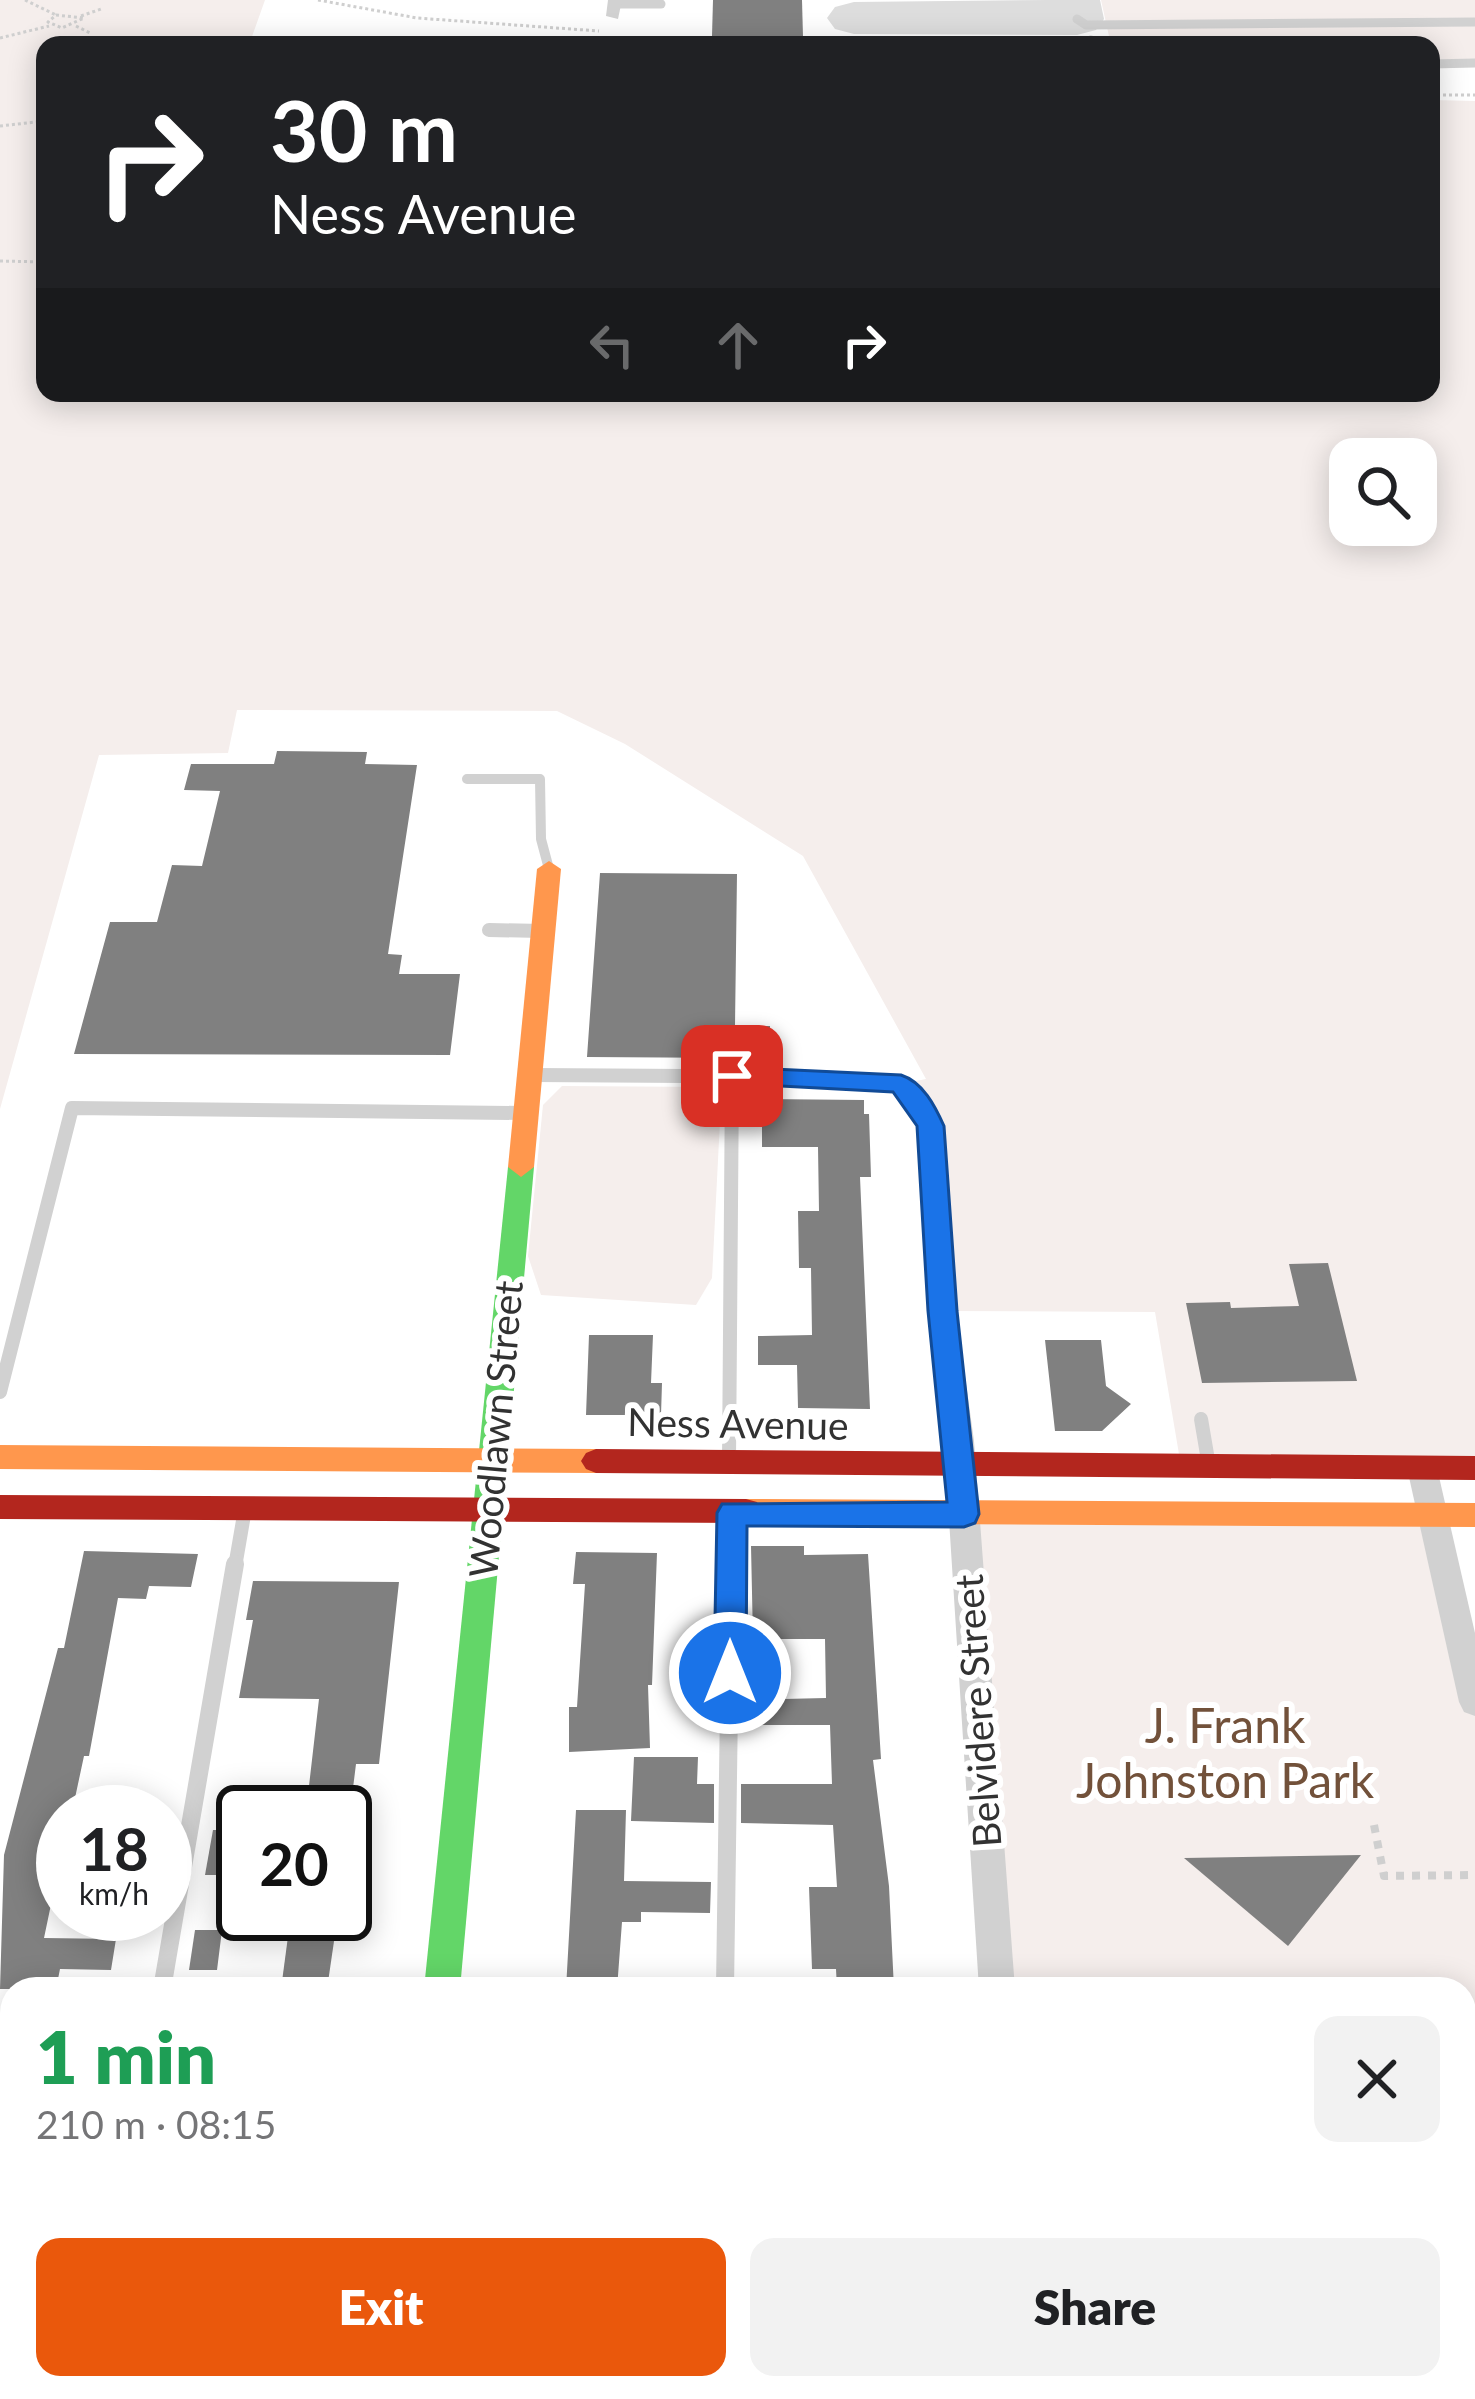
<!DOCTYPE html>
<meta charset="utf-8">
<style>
:root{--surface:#fff;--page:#f2f2f2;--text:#202124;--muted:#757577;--accent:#ea580c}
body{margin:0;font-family:Lato,sans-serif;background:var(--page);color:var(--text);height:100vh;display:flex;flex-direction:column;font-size:45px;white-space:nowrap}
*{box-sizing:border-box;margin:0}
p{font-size:39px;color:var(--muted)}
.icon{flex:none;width:66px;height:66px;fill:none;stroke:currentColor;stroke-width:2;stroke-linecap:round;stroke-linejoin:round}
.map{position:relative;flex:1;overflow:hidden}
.sheet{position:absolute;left:0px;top:1977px;width:1476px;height:423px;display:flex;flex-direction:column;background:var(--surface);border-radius:36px 36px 0 0;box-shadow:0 6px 30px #0003}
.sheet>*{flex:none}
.hud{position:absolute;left:36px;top:36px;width:1404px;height:366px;border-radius:24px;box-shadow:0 6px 30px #0003;background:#202124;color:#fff;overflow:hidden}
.tools{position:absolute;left:1329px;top:438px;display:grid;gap:24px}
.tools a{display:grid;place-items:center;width:108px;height:108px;border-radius:24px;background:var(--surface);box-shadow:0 6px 30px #0003;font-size:60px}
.speed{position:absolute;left:36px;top:1785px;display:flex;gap:24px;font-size:60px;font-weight:700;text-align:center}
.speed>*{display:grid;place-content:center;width:156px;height:156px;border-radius:50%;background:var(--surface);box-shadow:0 6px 30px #0003;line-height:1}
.speed small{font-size:30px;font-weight:400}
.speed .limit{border:6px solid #111;border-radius:18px;background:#fff;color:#111}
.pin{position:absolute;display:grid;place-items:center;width:102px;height:102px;color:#fff;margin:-51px;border-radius:24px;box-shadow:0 6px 18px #0006}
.me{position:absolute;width:132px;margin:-66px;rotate:0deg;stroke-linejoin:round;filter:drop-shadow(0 0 9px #0008)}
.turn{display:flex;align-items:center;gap:42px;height:252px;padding:0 36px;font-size:54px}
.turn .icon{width:156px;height:156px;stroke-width:2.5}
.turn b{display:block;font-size:84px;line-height:102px}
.lanes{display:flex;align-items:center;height:114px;padding:0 36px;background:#0003;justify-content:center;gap:60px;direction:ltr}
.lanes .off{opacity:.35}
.round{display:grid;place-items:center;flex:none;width:126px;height:126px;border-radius:24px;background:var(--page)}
.headline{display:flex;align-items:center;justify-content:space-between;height:204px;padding:0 36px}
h1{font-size:72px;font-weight:800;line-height:90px;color:#1e9e55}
.action{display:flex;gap:24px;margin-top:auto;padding:24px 36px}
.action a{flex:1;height:138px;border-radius:24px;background:var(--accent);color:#fff;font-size:48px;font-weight:800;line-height:138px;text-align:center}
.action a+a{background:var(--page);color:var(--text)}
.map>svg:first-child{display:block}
.green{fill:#f5eeec;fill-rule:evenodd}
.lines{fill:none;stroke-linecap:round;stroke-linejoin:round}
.taxiway{fill:#ddd;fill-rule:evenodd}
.building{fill:#808080}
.path-far1{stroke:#cfcfcf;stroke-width:3;stroke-dasharray:3 3;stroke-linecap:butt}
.path{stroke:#cfcfcf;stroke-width:8;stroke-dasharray:8 8;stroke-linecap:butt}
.lane-far3{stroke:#d1d1d1;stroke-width:9}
.lane-far2{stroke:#d1d1d1;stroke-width:10}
.lane-far1{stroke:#d1d1d1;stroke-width:14}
.lane{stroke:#d1d1d1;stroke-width:18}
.street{fill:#d1d1d1;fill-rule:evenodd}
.fast{fill:#63d668;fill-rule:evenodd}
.slow{fill:#ff974d;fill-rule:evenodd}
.jam{fill:#b3261e;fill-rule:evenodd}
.route{fill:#1a73e8;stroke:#114b97;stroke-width:3}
.labels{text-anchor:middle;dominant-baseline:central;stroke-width:12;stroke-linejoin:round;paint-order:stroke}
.street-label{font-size:39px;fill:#323232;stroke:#fff}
.near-park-label{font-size:48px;fill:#72513a;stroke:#fff}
</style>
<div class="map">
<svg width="1475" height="2399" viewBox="0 0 1475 2399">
<rect width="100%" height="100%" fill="#fff"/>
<!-- green -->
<g class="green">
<path d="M0,0h265l-16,45h-204v348h1386v-293l44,1v1367l-294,-2 -26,-154 -213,-1 -12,-184 -29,-43 25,-5 -123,-223 -178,-112 -68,-33 -320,-1 -9,43 -129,2 -99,354zM1350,459h66v66h-66z"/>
<path d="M1101,0h374v61h-44v-16h-320z"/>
<path d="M562,1086l149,1 10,14 -9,177 -16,27 -155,-10 -13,-39 15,-151z"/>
<path d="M964,1514l470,1 41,187v460l-11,-1v-172h-467z"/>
</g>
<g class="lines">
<!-- taxiway -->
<path class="taxiway" d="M1048,0h52l4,19 -8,11 -19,5 -223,-1 -19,-5 -8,-11 8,-11 19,-5z"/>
</g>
<!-- building -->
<g class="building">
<path d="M713,0h89l1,37 -91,-1z"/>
<path d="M277,751l90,1 -2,12 52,1 -29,189 14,1 -3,19h61l-10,81 -376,-1 36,-132h47l15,-57 30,1 18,-75 -36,-1 7,-26h83z"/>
<path d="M600,873l137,1 -2,152h35v39h-30v-7l-153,-1z"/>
<path d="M762,1099l102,1v14h5l2,63h-11l10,232 -72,-1 -1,-43h-39v-29l54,-1 -1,-67h-12l-1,-57h21l-1,-64h-56z"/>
<path d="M1328,1263l29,118 -155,2 -16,-80 44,-1 1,6 68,-2 -10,-42z"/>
<path d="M589,1335h64l-2,48h11l-1,32h-75z"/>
<path d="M1045,1340h56l5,46 25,18 -29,27h-47z"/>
<path d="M751,1546h53v9l64,-1 13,205 -8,1 16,126 5,103h-57l-1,-20h-24l-3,-82h28l-4,-62 -92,-2v-39h91l-2,-59h-84v-25l80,-2 -1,-59h-72z"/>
<path d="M84,1551l114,3 -7,33 -42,-1 -3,13 -28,-1 -29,158h-5l-12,56h-9v35l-19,91 72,1 -5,31 -51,-1 -4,20h-56l4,-134 54,-207h6z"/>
<path d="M576,1552l81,1 -5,132h-4l2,63 -81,4v-45h8l8,-123h-12z"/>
<path d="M253,1581l146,1 -20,182h-23l-6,48h-44l13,-113 -80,-1 14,-78h-7z"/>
<path d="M634,1757h64l-1,27h17v39l-83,-2z"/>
<path d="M576,1810h50l-2,71 87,1 -1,31 -69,-1v10h-19l-5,67h-51z"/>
<path d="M213,1830h30v45h-38z"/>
<path d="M1361,1855l-73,91 -104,-88z"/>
<path d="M291,1914h47l-11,75h-46z"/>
<path d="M195,1930h27l-5,40h-28z"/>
</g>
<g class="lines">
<!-- path-far1 -->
<g class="path-far1">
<path d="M25,0l31,15"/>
<path d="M318,0l99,18 182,13"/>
<path d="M56,15l28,3 -22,10 -14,-6z"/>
<path d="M81,16l20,-7"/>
<path d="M76,26l14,7"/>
<path d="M0,38l49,-12"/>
<path d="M100,39l11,4"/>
<path d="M616,41l7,4"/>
<path d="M1431,95h44"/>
<path d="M0,126l45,-5"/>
<path d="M0,261l45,1"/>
</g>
<!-- path -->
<g class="path">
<path d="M1374,1825l10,51 91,-1"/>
<path d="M1464,2070h11"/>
</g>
<!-- lane-far3 -->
<g class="lane-far3">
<path d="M614,4h47"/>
<path d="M1077,19l9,6 389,-3"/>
<path d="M1091,40l7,5"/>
<path d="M1431,64l44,-1"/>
</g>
<!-- lane-far2 -->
<path class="lane-far2" d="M467,779h73l1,60 8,30"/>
<!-- lane-far1 -->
<g class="lane-far1">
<path d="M489,930l53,1"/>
<path d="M533,1075l291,2 77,7"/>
<path d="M0,1392l72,-284 448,5"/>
<path d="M1201,1419l8,47"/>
<path d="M729,1461l3,-385"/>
<path d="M235,1567l10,-58"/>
<path d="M731,1567l1,-54"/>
</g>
<!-- lane -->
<g class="lane">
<path d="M162,1989l73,-425"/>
<path d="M725,1989l6,-425"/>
<path d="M1464,2161l11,1"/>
<path d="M720,2388v11"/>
<path d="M1325,2388l1,11"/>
<path d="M90,2399l2,-11"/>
</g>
<!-- street -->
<g class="street">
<path d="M608,0h14l-4,19 -12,-3z"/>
<path d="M901,1075c22,7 34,31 42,52l13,184 18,130 41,548h-36l-35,-548 -16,-130 -11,-184 -6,-16 -23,-27z"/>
<path d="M1422,1456l11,4 4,8 38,165v83l-11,-4 -5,-10 -52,-234 4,-8z"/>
<path d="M385,2388h40l-1,11h-40z"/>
<rect x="1004" y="2388" width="40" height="11"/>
</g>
<!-- fast -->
<path class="fast" d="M521,1157l13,10 -74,822h-36l84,-822z"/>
<!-- slow -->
<g class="slow">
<path d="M549,861l12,8 -27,298 -13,10 -13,-10 29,-298z"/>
<path d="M0,1445l596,4 10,4 5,8 -5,8 -10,4 -596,-4z"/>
<path d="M746,1499l729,4v24l-729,-4 -11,-3 -4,-9 4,-9z"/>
</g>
<!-- jam -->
<g class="jam">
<path d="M596,1449l879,7v24l-879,-7 -10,-4 -5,-8 5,-8z"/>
<path d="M0,1495l746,4 11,3 4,9 -4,9 -11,3 -746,-4z"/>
</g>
</g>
<!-- route -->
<path class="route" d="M732,1067l169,8c22,7 34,31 43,51l13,185 22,203 -4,9 -11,4 -217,-1 -1,147 -5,10 -11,4 -12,-4 -4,-10 3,-160 5,-9 225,-2 -19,-191 -11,-185 -24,-34 -170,-9 -4,-7z"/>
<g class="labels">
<!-- street labels -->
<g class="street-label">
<text transform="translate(738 1423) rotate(1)">Ness Avenue</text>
<text transform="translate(495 1429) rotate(-85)">Woodlawn Street</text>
<text transform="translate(977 1711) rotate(-94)">Belvidere Street</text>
</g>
<!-- near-park labels -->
<g class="near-park-label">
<text x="1225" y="1724">J. Frank<tspan x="1225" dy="55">Johnston Park</tspan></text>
</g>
</g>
</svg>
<div class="tools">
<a><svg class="icon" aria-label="search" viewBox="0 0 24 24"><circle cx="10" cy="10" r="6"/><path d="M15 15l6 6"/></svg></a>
</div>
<div class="speed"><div>18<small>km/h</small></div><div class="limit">20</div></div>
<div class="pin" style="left:732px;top:1076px;background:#d93025"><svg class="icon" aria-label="arrive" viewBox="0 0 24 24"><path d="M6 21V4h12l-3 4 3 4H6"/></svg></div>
<svg class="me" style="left:730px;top:1673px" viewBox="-20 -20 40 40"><circle r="17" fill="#1a73e8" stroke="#fff" stroke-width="3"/><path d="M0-11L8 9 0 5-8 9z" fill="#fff"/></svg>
<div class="hud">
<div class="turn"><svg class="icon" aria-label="right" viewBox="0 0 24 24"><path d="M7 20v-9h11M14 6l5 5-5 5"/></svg><div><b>30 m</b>Ness Avenue</div></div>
<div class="lanes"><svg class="icon off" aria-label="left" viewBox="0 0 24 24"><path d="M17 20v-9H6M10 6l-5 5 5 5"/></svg><svg class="icon off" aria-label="ahead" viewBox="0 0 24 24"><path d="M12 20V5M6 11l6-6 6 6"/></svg><svg class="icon" aria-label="right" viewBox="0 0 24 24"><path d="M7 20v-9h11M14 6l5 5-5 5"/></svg></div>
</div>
<section class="sheet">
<div class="headline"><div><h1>1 min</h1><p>210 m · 08:15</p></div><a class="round"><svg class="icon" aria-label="close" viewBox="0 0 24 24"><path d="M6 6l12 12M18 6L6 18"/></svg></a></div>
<div class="action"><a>Exit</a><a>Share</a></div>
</section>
</div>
